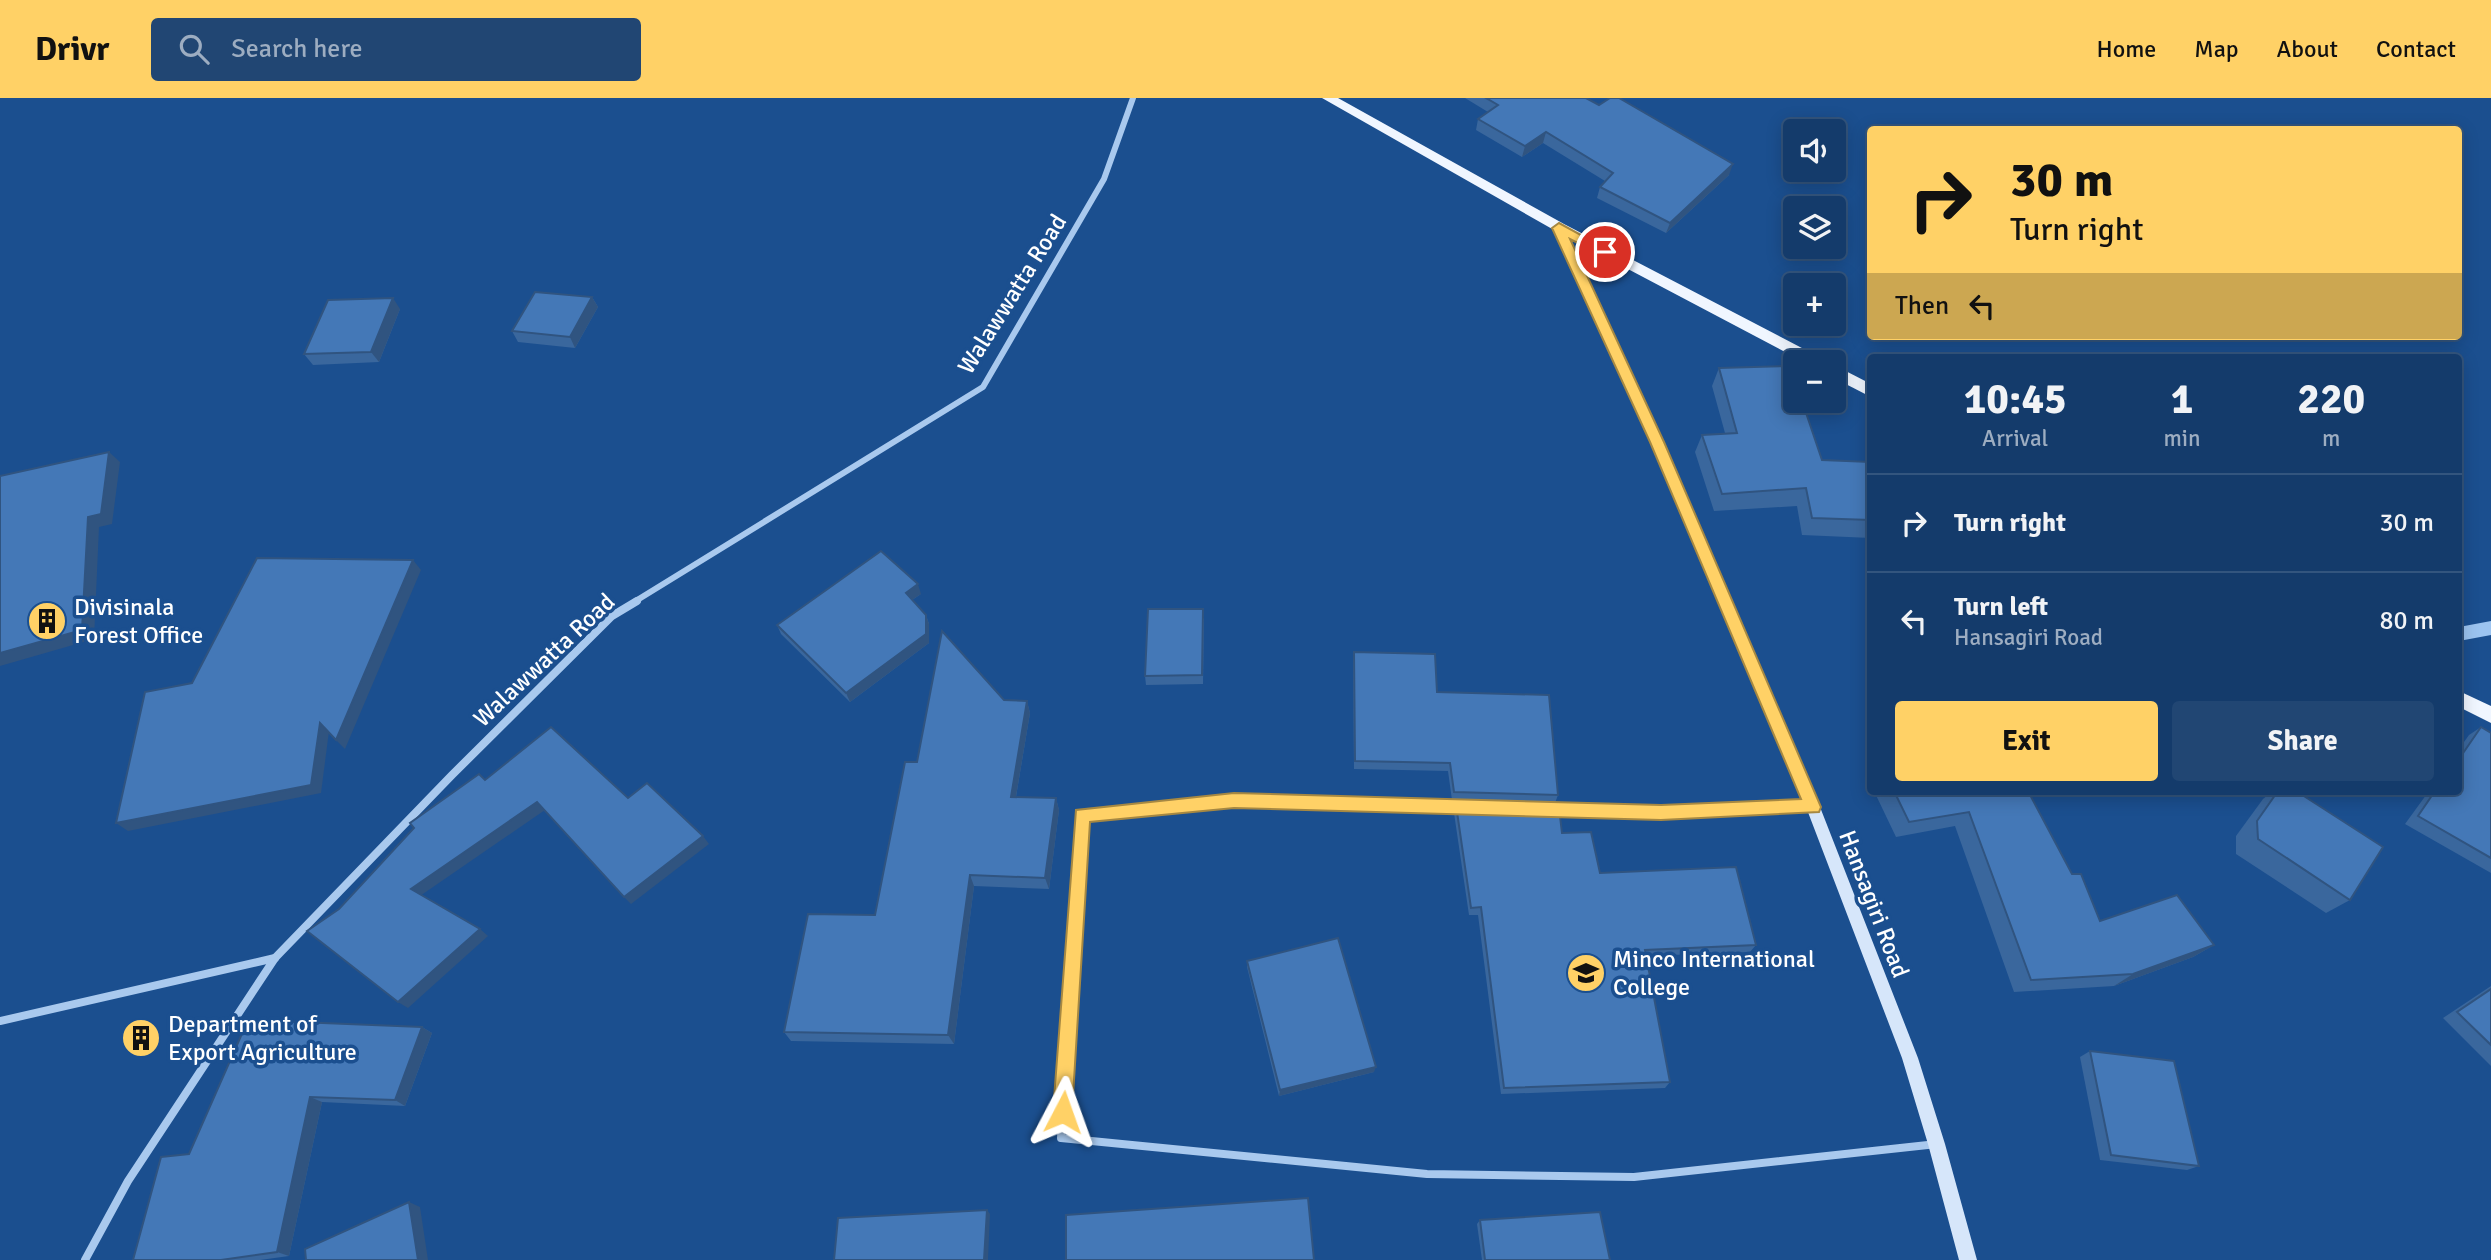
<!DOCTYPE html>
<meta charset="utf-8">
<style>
:root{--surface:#143b6b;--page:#214673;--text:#f1f3f6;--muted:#9dadc1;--line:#33557e;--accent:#ffd166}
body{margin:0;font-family:Signika,sans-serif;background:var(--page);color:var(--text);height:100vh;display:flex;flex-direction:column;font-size:26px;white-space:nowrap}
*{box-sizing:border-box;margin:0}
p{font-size:23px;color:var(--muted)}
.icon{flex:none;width:38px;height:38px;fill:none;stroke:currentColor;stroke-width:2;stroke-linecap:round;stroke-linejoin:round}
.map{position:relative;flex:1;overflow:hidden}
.side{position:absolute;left:1867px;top:256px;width:595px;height:441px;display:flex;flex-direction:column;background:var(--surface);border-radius:7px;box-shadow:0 4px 18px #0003,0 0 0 2px var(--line)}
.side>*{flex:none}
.hud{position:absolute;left:1867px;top:28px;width:595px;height:214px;border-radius:7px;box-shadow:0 4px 18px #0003,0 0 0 2px var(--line);background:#ffd166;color:#111;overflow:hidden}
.fabs{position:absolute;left:1783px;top:21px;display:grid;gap:14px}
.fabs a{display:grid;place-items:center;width:63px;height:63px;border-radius:7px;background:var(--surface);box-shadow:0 4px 18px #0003,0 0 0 2px var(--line);font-size:35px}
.pin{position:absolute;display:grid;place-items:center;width:60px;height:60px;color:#fff;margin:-30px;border:4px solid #fff;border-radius:50%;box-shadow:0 2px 7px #0007}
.me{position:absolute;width:77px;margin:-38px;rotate:4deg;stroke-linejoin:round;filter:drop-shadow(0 0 5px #0008)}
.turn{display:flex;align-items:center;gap:24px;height:147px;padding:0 28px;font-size:32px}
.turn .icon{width:91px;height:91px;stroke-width:2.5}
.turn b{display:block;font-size:49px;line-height:60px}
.then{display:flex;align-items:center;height:66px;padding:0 28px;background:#0003;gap:14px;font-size:26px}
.eta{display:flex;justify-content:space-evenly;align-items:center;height:119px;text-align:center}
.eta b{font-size:42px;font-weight:800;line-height:49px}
.action{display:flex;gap:14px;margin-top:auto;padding:14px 28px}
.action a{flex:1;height:80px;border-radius:7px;background:var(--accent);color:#111;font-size:28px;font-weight:800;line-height:80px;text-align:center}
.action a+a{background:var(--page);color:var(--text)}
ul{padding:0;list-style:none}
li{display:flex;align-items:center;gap:21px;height:98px;padding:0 28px;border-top:2px solid var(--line)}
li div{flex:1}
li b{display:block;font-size:26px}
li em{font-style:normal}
header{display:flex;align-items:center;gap:42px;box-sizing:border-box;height:98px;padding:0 35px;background:var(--accent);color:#111}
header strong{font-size:33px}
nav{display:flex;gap:38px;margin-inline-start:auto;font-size:24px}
.search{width:490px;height:63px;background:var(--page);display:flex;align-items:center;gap:18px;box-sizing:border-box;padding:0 24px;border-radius:7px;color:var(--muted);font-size:26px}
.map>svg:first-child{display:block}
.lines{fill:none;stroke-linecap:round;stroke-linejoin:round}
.stream{fill:#9cc4f0;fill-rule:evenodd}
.street-far1{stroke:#a9c9ee;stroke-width:6}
.street{stroke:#a9c9ee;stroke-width:8}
.secondary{fill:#d6e6fa;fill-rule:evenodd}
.primary{fill:#f0f6ff;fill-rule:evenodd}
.wall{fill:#3a679d}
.shaded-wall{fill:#305480}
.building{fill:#4478b7;stroke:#305480;stroke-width:2}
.route{fill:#ffd166;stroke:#a68842;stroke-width:2}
.labels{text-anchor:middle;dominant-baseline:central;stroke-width:7;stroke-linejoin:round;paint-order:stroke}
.street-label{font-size:24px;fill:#fff;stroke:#1b4f8f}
.poi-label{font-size:24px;fill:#fff;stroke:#1b4f8f;text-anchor:start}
</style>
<header>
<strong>Drivr</strong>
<div class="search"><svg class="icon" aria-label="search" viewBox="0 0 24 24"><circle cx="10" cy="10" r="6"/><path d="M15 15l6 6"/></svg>Search here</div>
<nav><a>Home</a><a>Map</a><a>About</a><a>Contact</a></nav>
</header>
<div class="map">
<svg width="2491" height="1162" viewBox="0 0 2491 1162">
<rect width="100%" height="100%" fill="#1b4f8f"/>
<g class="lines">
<!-- stream -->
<path class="stream" d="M2491,523v14l-32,6v-14z"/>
<!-- street-far1 -->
<path class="street-far1" d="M634,504l349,-215 121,-208 29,-81"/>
<!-- street -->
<g class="street">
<path d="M1462,709l-228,-7 -152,16 -21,322 366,36 207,3 303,-33"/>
<path d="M1551,712l110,3 152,-6"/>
<path d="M0,923l275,-63"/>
<path d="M85,1162l43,-79 147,-223 177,-183 160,-159 25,-15"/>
</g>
<!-- secondary -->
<path class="secondary" d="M1559,125l6,4 98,215 157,365 98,251 27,86 32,116h-18l-31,-116 -26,-86 -96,-251 -155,-365 -98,-215z"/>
<!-- primary -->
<g class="primary">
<path d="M1322,0h16l226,126 257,134 2,4h-19l-250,-132z"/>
<path d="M1834,267l37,19v13l-37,-19z"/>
<path d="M2459,593l32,15v17l-32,-16z"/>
</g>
</g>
<!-- wall -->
<g class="wall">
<path d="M1465,0h121l143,77 -63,58 -69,-35 3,-11 5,-6 -62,-38 -21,14 -46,-27 2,-11 10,-7z"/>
<path d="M592,199l6,10 -23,41 -57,-6 -6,-11z"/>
<path d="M400,211l-21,53 -66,3 -9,-11z"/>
<path d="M1719,270l103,92 49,2v76l-69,-3 -5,-29 -83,5 -19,-59 7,-17 23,-2 -13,-47z"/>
<path d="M921,496l-9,6 14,15 3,9v19l-79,59 -69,-68 -4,-9z"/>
<path d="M1204,520l-1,66 -57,1 -1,-9z"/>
<path d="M1354,554l83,40 121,103 -3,8 -103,-3 -4,-29 -94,-2 -1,-108z"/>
<path d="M1004,602l23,1 3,12 -14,84 40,1 3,12 -10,79 -75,-3 -20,158 -163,-3 -7,-9 91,-117 42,-153z"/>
<path d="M1871,610v20l-6,-12z"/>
<path d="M2481,629l10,6v140l-86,-49 24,-33h30v-42l10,-14z"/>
<path d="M1874,693h154l44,83 28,47 114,24 -21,12 -79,29 -100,6 -59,-166 -59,11z"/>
<path d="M2273,693h23l54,109 -24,13 -90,-59v-18l27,-37z"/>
<path d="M1456,707l106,28 38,40 156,72 -6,7 -104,4 24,126 -5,6 -164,6 -23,-179h-9l-15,-102z"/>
<path d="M1247,863l127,111 -95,24 -32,-129z"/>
<path d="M2491,888v80l-48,-48z"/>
<path d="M422,929l10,6 -27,73 -83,-4 -33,154 -29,4h-127l56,-106z"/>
<path d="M2090,953l109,115 -12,4 -87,-10 -20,-103z"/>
<path d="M1480,1122l130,40h-128l-5,-36z"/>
</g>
<!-- shaded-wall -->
<g class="shaded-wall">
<path d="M1546,34l-3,11 -21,14 3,-11z"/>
<path d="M1733,66l-4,11 -63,58 4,-10z"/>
<path d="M592,199l6,10 -23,41 -5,-11z"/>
<path d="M393,200l7,11 -21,53 -8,-10z"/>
<path d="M109,354l11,10 -8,62 -13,3 -5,112 -94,27v-13z"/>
<path d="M413,462l8,10 -76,179 -9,-9z"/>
<path d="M918,486l3,10 -12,8 -3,-9z"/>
<path d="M926,517l3,9v19l-79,59 -4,-9z"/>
<path d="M1027,603l3,12 -16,95 -3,-11z"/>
<path d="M320,625l9,8 -8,62 -193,38 -12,-8z"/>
<path d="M1056,700l3,12 -10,79 -4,-11z"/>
<path d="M537,704l8,8 -125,86 -9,-7z"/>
<path d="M703,738l6,8 -78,60 -7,-7z"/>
<path d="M970,777l4,11 -20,158 -6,-9z"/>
<path d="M480,831l8,7 -80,72 -10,-6z"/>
<path d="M2214,847l-21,12 -79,29 19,-12z"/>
<path d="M422,929l10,6 -27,73 -10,-6z"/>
<path d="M1376,969l-2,5 -95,24 1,-6z"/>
<path d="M310,999l12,5 -33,154 -12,-4z"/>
<path d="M409,1104l11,5 8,53h-10z"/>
<path d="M987,1112l3,4 -2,46h-4z"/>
</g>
<!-- building -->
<g class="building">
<path d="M1486,0h100l13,7 11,-7h9l114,66 -63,59 -70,-36 13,-14 -67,-41 -21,14 -47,-27 20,-14z"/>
<path d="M535,194l57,5 -22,40 -58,-6z"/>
<path d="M393,200l-22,54 -67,2 24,-54z"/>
<path d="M1790,268l6,16v19h6l20,59 49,2v58l-59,-2 -6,-30 -84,6 -20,-59 35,-2 -18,-65z"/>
<path d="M109,354l-8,62 -13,3 -6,113 -82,23v-177z"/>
<path d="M881,453l37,33 -12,9 20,22v19l-80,59 -69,-68z"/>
<path d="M257,460l156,2 -77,180 -16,-17 -9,62 -195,38 29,-131 47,-9z"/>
<path d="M1148,511h55l-1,66 -57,1z"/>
<path d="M942,533l62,69 23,1 -16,96 45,1 -11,80 -75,-3 -22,160 -164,-3 24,-118 67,1 30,-153h12z"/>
<path d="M1354,554l81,2 2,38 112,3 9,100 -104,-3 -4,-29 -95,-2z"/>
<path d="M551,629l77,71 19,-15 56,53 -79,61 -87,-95 -126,87 69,40 -82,73 -91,-71 32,-22 75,-81 -4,-5 69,-49 6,6z"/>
<path d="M2481,629l10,6v125l-73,-42 17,-25h24v-32z"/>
<path d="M1894,693h134l44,83h9l19,47 77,-26 37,50 -81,29 -102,6 -62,-168 -60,10z"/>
<path d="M2278,693h18l87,56 -33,53 -92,-61 -1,-18z"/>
<path d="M1456,707l103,3 3,25 29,-1 9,41 136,-6 20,78 -111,5 25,132 -166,6 -23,-181 -10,1z"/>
<path d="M1338,840l38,129 -96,23 -33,-129z"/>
<path d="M2491,891v56l-34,-33z"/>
<path d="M248,922l174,7 -27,73 -85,-3 -33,155 -56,8h-88l28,-103 28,-3z"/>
<path d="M2090,953l84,10 25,105 -88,-11z"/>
<path d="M1308,1100l6,62h-248v-45z"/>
<path d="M409,1104l9,58h-112l-1,-11z"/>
<path d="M987,1112l-3,50h-150l4,-42z"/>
<path d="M1600,1114l10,48h-125l-5,-40z"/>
</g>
<!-- route -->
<path class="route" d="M1559,125l53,29 -2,3h-9l-31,-16 94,203 157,365 -2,5 -158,8 -427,-12 -144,14 -18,290 -2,6 -7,3 -7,-3 -3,-6 23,-302 158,-17 427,12 140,-6 -151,-357 -98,-214z"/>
<!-- icons -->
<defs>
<symbol id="building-disc" viewBox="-11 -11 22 22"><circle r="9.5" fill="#ffd166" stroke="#1b4f8f"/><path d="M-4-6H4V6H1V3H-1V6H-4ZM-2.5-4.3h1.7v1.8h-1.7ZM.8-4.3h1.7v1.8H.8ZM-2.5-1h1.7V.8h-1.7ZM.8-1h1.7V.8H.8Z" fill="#111"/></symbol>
<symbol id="school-disc" viewBox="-11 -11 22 22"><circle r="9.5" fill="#ffd166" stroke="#1b4f8f"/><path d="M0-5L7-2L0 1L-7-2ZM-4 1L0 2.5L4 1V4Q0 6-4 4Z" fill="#111"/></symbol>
</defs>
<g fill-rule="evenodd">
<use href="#building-disc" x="25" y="501" width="44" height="44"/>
<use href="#school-disc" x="1564" y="853" width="44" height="44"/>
<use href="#building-disc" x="119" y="918" width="44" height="44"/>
</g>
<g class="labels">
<!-- street labels -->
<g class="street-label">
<text transform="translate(1012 196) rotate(-58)">Walawwatta Road</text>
<text transform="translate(544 562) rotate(-43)">Walawwatta Road</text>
<text transform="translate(1874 806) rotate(69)">Hansagiri Road</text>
</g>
<!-- poi labels -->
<g class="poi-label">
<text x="74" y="509">Divisinala<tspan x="74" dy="28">Forest Office</tspan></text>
<text x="1613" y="861">Minco International<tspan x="1613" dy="28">College</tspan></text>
<text x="168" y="926">Department of<tspan x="168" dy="28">Export Agriculture</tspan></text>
</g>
</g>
</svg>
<div class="fabs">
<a><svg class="icon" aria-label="sound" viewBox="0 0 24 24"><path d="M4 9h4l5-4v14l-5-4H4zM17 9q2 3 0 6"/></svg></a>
<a><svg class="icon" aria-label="layers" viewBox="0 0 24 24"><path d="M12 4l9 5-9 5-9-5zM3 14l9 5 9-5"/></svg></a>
<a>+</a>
<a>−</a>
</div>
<div class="pin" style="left:1605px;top:154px;background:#d93025"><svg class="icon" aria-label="arrive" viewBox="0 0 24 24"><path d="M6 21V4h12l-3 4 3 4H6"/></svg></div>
<svg class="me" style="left:1063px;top:1014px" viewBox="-20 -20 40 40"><path d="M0-17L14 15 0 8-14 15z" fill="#ffd166" stroke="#fff" stroke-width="4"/></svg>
<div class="hud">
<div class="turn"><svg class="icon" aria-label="right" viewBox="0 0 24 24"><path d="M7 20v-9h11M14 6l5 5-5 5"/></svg><div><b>30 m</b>Turn right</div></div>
<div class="then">Then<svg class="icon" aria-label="left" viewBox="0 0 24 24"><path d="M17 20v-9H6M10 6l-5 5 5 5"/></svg></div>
</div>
<section class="side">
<div class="eta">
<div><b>10:45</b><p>Arrival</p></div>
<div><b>1</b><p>min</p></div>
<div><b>220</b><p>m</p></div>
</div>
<ul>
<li><svg class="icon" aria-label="right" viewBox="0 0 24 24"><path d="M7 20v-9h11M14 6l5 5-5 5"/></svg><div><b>Turn right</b></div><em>30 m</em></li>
<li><svg class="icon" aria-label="left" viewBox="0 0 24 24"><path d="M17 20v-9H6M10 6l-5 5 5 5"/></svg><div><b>Turn left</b><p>Hansagiri Road</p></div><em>80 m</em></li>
</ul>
<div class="action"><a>Exit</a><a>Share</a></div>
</section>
</div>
